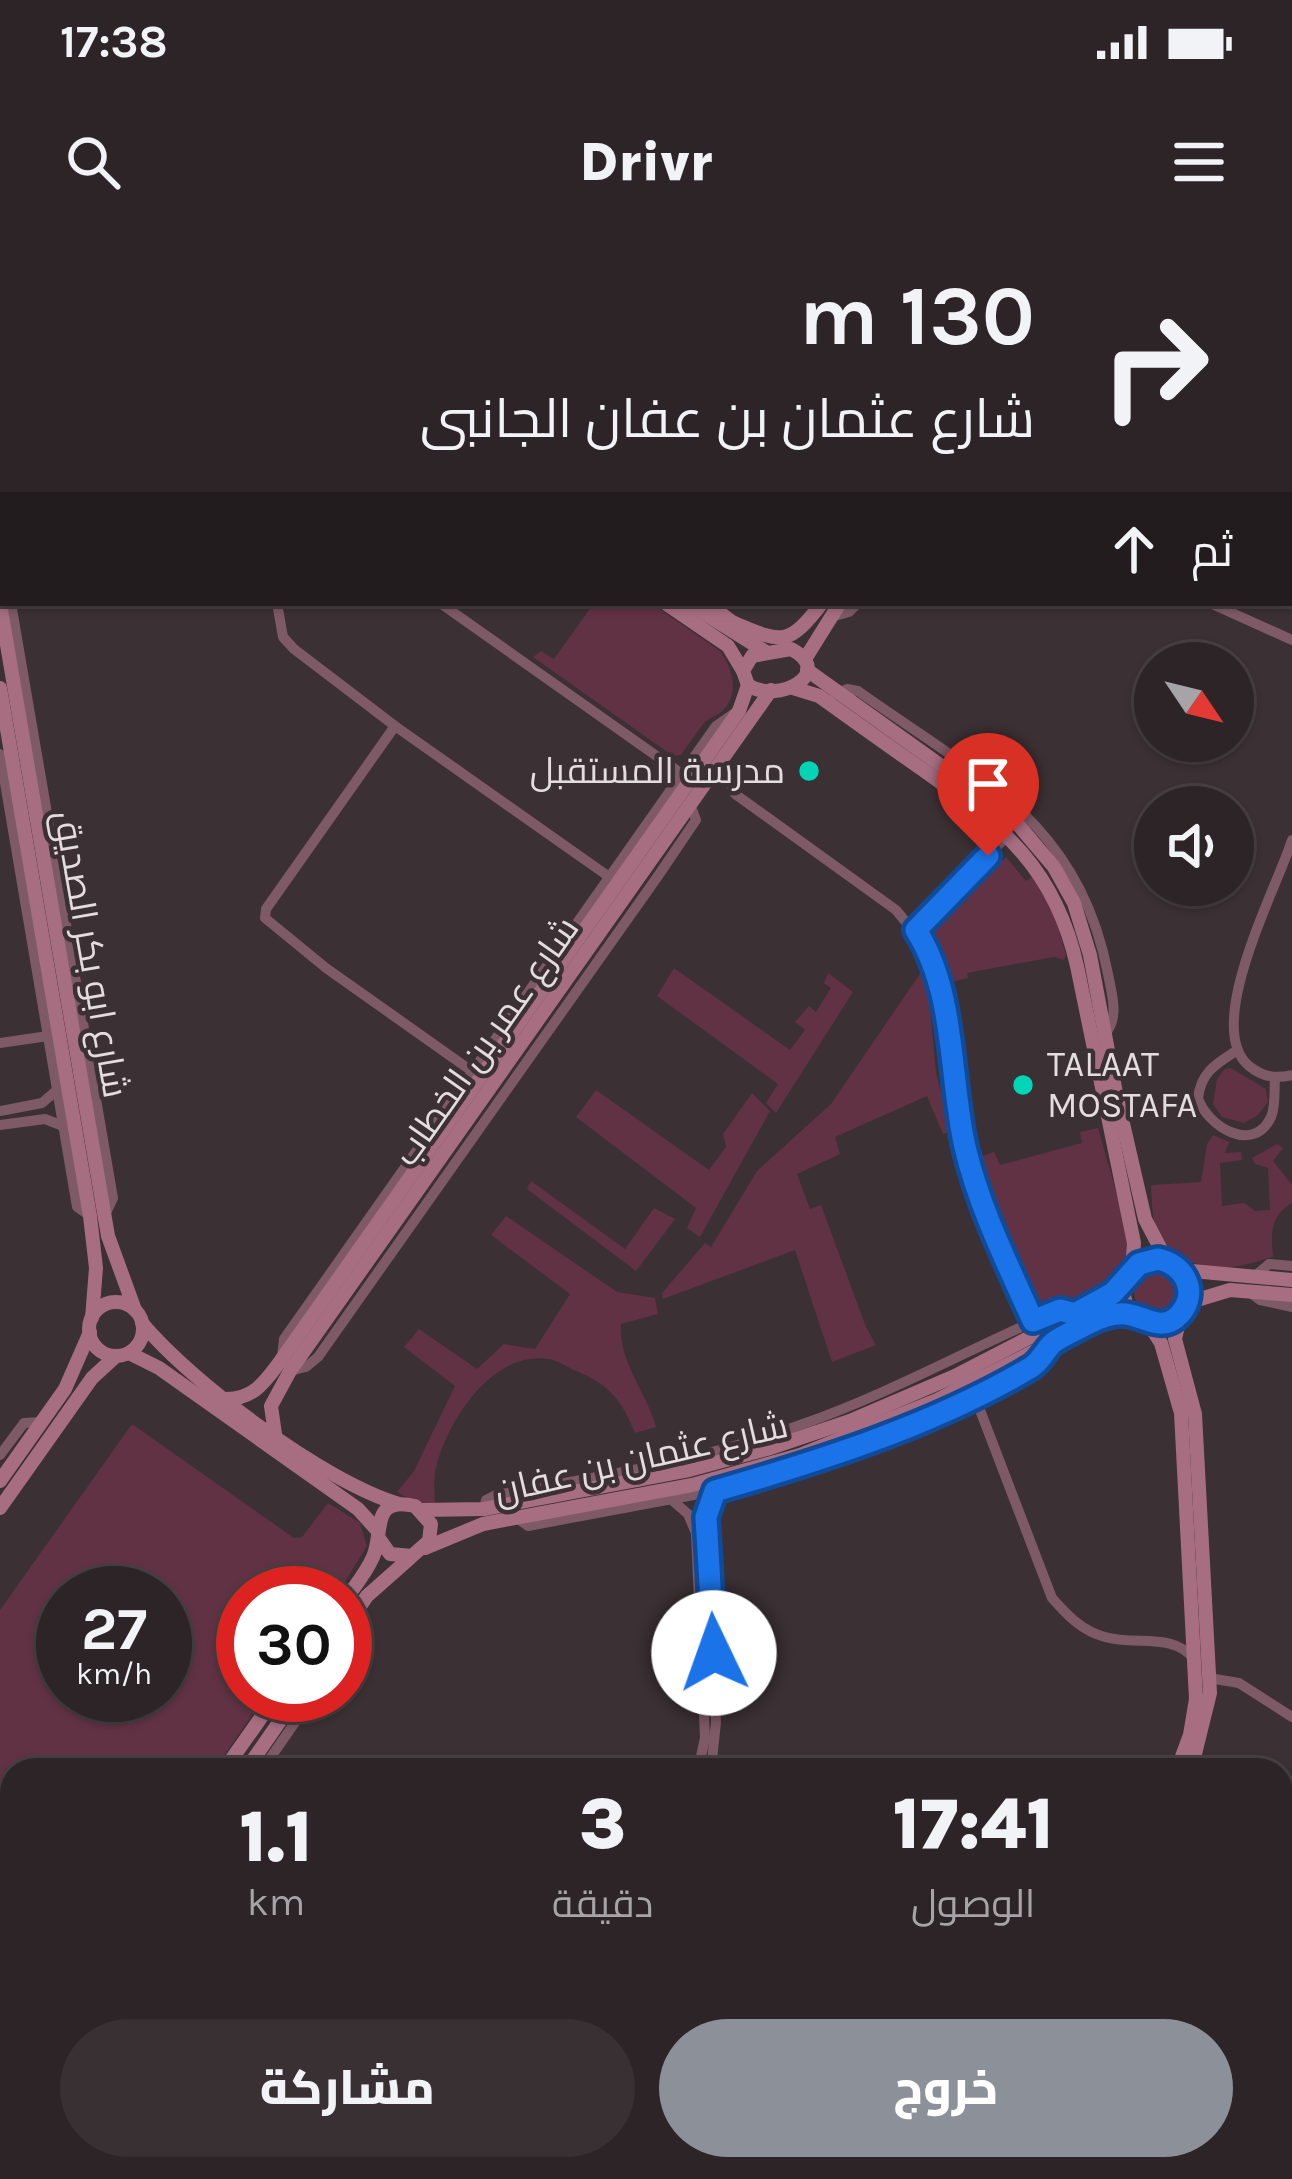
<!DOCTYPE html>
<html lang="ar">
<meta charset="utf-8">
<style>
:root{--surface:#2c2426;--page:#383032;--text:#f1f3f6;--muted:#a6a4a7;--line:#484143;--accent:#8c9099}
body{margin:0;font-family:Karla,Cairo,sans-serif;background:var(--page);color:var(--text);direction:rtl;height:100vh;display:flex;flex-direction:column;font-size:45px;white-space:nowrap}
*{box-sizing:border-box;margin:0}
p{font-size:39px;color:var(--muted)}
.icon{flex:none;width:66px;height:66px;fill:none;stroke:currentColor;stroke-width:2;stroke-linecap:round;stroke-linejoin:round}
.map{position:relative;flex:1;overflow:hidden;direction:ltr}
.details{position:absolute;left:0px;top:1518px;width:1293px;height:423px;display:flex;flex-direction:column;background:var(--surface);border-radius:36px 36px 0 0;box-shadow:0 3px 9px #0004,0 0 0 3px var(--line);direction:rtl}
.details>*{flex:none}
.hud{position:absolute;left:0px;top:0px;width:1293px;height:366px;box-shadow:0 3px 9px #0004,0 0 0 3px var(--line);direction:rtl;background:#2c2426;color:var(--text);overflow:hidden}
.needle{width:78px;rotate:125deg}
.controls{position:absolute;left:1134px;top:402px;display:grid;gap:24px}
.controls a{display:grid;place-items:center;width:120px;height:120px;border-radius:50%;background:var(--surface);box-shadow:0 3px 9px #0004,0 0 0 3px var(--line);font-size:60px}
.speed{position:absolute;left:36px;top:1326px;display:flex;gap:24px;font-size:60px;font-weight:700;text-align:center}
.speed>*{display:grid;place-content:center;width:156px;height:156px;border-radius:50%;background:var(--surface);box-shadow:0 3px 9px #0004,0 0 0 3px var(--line);line-height:1}
.speed small{font-size:30px;font-weight:400}
.speed .limit{border:18px solid #d22;background:#fff;color:#111}
.pin{position:absolute;display:grid;place-items:center;width:102px;height:102px;color:#fff;margin:-123px -51px;border-radius:50% 50% 50% 0;rotate:-45deg;box-shadow:0 0 12px #0007}
.pin .icon{rotate:45deg}
.me{position:absolute;width:132px;margin:-66px;rotate:357deg;stroke-linejoin:round;filter:drop-shadow(0 0 9px #0008)}
.turn{display:flex;align-items:center;gap:42px;height:252px;padding:0 60px;font-size:54px}
.turn .icon{width:156px;height:156px;stroke-width:2.5}
.turn b{display:block;font-size:84px;line-height:102px}
.then{display:flex;align-items:center;height:114px;padding:0 60px;background:#0003;gap:24px;font-size:45px}
.eta{display:flex;justify-content:space-evenly;align-items:center;height:204px;text-align:center}
.eta b{font-size:72px;font-weight:800;line-height:84px}
.cta{display:flex;gap:24px;margin-top:auto;padding:24px 60px}
.cta a{flex:1;height:138px;border-radius:72px;background:var(--accent);color:#fff;font-size:48px;font-weight:800;line-height:138px;text-align:center}
.cta a+a{background:var(--page);color:var(--text)}
.status{display:flex;justify-content:space-between;align-items:center;height:84px;padding:0 60px;background:var(--surface);direction:ltr}
.status svg{height:33px;fill:currentColor}
header{display:flex;justify-content:space-between;align-items:center;height:156px;padding:0 60px;background:var(--surface);font-size:54px;font-weight:800}
.map>svg:first-child{display:block}
.green{fill:#613244;fill-rule:evenodd}
.lines{fill:none;stroke-linecap:round;stroke-linejoin:round}
.street{stroke:#7e5a66;stroke-width:10}
.secondary{stroke:#a76e82;stroke-width:14}
.route-casing{stroke:#114b97;stroke-width:30}
.route{stroke:#1a73e8;stroke-width:21}
.poi-dot{fill:#01d5b6;stroke:#3b3033;stroke-width:4.5}
.labels{text-anchor:middle;dominant-baseline:central;stroke-width:9;stroke-linejoin:round;paint-order:stroke}
.poi-label{font-size:36px;fill:#e4dddf;stroke:#3b3033;text-anchor:end}
.street-label{font-size:36px;fill:#e4dddf;stroke:#3b3033}
</style>
<div class="status"><b>17:38</b><svg viewBox="0 0 49 12"><path d="M0 12V9h3v3zM5 12V6h3v6zM10 12V3h3v9zM15 12V0h3v12zM26 1h20v11H26zM47 4h2v5h-2z"/></svg></div>
<header><svg class="icon" aria-label="menu" viewBox="0 0 24 24"><path d="M4 6h16M4 12h16M4 18h16"/></svg>Drivr<svg class="icon" aria-label="search" viewBox="0 0 24 24"><circle cx="10" cy="10" r="6"/><path d="M15 15l6 6"/></svg></header>
<div class="map">
<svg width="1292" height="1939" viewBox="0 0 1292 1939">
<rect width="100%" height="100%" fill="#3b3033"/>
<!-- green -->
<g class="green">
<path d="M594,363h57l69,48c13,17 21,46 0,62 -5,3 -11,5 -16,10 -8,10 -15,21 -23,32l-8,1 -140,-99 8,-6 13,8z"/>
<path d="M1006,617l20,24 7,-5 21,38 12,41 -2,5 -10,-3 -87,16 1,5 -13,3 -7,-4 -21,-48 6,-7 4,2z"/>
<path d="M926,725l12,40 -8,1 6,67 16,58 -9,3 -16,-38 -92,41 5,17 -43,20 13,35 11,-4 45,122 10,18 -44,17 -37,-112 -132,49 -1,-6 43,-50 6,4 46,-76 74,-67z"/>
<path d="M674,728l116,82 15,-20 -10,-8 14,-16 7,6 15,-24 -7,-5 4,-10 25,19 -77,121 -10,-10 12,-19 -121,-88z"/>
<path d="M1231,828l35,21 2,13 -10,13 -14,8 -22,-6 -9,-13 4,-25 8,-10z"/>
<path d="M596,850l113,80 17,-23 -3,-13 29,-41 18,18 -70,126 -13,-9 9,-20 -120,-91z"/>
<path d="M1098,888l28,99 3,19 -3,14 -16,27 -17,12 -55,11 -8,-9 2,-4 -53,-140 15,-5 6,13 82,-22 -2,-11z"/>
<path d="M1213,895l16,7 -4,11 16,-1 1,8 -22,3 2,43 22,-3 11,8 15,-1 -2,-42 -13,-4 -3,-6 25,-14 6,4 -10,13 19,24v18c-22,13 -21,30 -19,54 -10,2 -19,6 -29,8 -26,6 -65,1 -82,-23 -10,-15 -10,-39 -11,-57l50,-3 6,-38z"/>
<path d="M531,941l94,68 29,-41 21,11 -39,52 -109,-82z"/>
<path d="M506,976l111,76 38,6 3,16 -37,10c-3,37 26,69 35,103l-21,6c-14,-35 -27,-49 -61,-63 -8,-4 -18,-10 -26,-11 -56,-8 -100,61 -112,108 -3,14 -1,32 -1,46l-38,-21 17,-21 41,-85 -51,-39 15,-18 58,40 27,-25 31,5 35,-55 -79,-59z"/>
<circle cx="1156" cy="1052" r="22"/>
<path d="M132,1184l162,114 8,-1 26,-34 32,20 7,23 -29,47h-95v102h23l-52,75h-202v288l-12,17v-465zM63,1353h102v102h-102z"/>
</g>
<g class="lines">
<!-- street -->
<g class="street">
<path d="M24,0l1,3"/>
<path d="M153,0v3"/>
<path d="M231,0v3"/>
<path d="M244,0v3"/>
<path d="M868,0l4,3"/>
<path d="M89,3l17,-3"/>
<path d="M712,3l2,-3"/>
<path d="M723,3l3,-3"/>
<path d="M733,3l2,-3"/>
<path d="M1110,3l2,-3"/>
<path d="M1290,275h2"/>
<path d="M0,295l3,19"/>
<path d="M11,363l102,595 -8,17"/>
<path d="M277,363l6,34 11,12 101,77 220,155"/>
<path d="M440,363l242,171"/>
<path d="M1210,363l82,37"/>
<path d="M831,377l18,-5 9,-9"/>
<path d="M835,454l12,-5 11,2c118,84 220,129 250,283 4,21 12,45 -4,61"/>
<path d="M395,486l-129,183 -1,9 61,50 147,104"/>
<path d="M0,514l77,453 13,9"/>
<path d="M720,521l15,33 161,116 33,40 11,29 25,170 28,80 40,92"/>
<path d="M1292,600c-15,48 -90,187 -43,226 14,11 26,13 43,9"/>
<path d="M916,690l92,-95"/>
<path d="M0,803l48,-7"/>
<path d="M1236,811c-20,13 -35,21 -38,47 9,28 55,57 73,19 5,-11 3,-27 4,-39"/>
<path d="M0,871l42,-8 15,-13"/>
<path d="M0,885l45,-6 18,7"/>
<path d="M1255,1036l14,-12 23,2"/>
<path d="M1249,1052l11,8 32,7"/>
<path d="M282,1116l2,-17 398,-565 34,-48 20,-14"/>
<path d="M290,1131l16,-4 12,-10 340,-481 38,-56 -6,-16"/>
<path d="M975,1157l77,201c15,17 30,33 53,39 31,9 68,-5 89,22"/>
<path d="M0,1215l24,-32 18,-1"/>
<path d="M673,1261l15,13 8,19 9,205 -7,32"/>
<path d="M484,1269l2,-9 10,-5c103,-18 209,-35 307,-71 88,-31 168,-76 254,-113l18,3"/>
<path d="M517,1278l11,8 187,-35 115,-34 145,-60 59,-31 17,-22"/>
<path d="M1209,1438l30,5 53,34"/>
<path d="M262,1530l52,-75"/>
<path d="M711,1530l5,-48 -10,-204 9,-27"/>
<path d="M1281,1906l11,8"/>
<path d="M578,1929l1,10"/>
<path d="M590,1929l2,10"/>
</g>
<!-- secondary -->
<g class="secondary">
<path d="M1075,3l2,-3"/>
<path d="M1092,3l2,-3"/>
<path d="M0,184l3,-1"/>
<path d="M0,200l3,-1"/>
<path d="M665,363l63,43 15,25"/>
<path d="M688,363l78,49"/>
<path d="M707,363l32,24"/>
<path d="M0,364l108,632 27,74"/>
<path d="M734,383c48,20 54,24 88,-20"/>
<path d="M791,409c46,24 -14,56 -43,36l-5,-14 9,-15z"/>
<path d="M805,419l35,-56"/>
<path d="M807,430l203,145 44,52 20,36 16,52 26,138 29,126 22,42"/>
<path d="M0,448l90,528 6,52 -4,50"/>
<path d="M793,448l26,8c35,25 71,51 107,76 78,56 129,96 151,194l57,277 -2,28"/>
<circle cx="1156" cy="1052" r="32"/>
<path d="M1181,1030l111,10"/>
<circle cx="116" cy="1089" r="27"/>
<path d="M1187,1063l43,-13 62,5"/>
<path d="M1181,1073l-6,26 20,75 15,279 -19,77"/>
<path d="M142,1083c50,60 182,159 257,181"/>
<path d="M1148,1083l13,20 20,70 15,286 -6,36 -13,35"/>
<path d="M129,1113l30,15 199,141 19,21"/>
<path d="M226,1159c27,0 38,-16 53,-36l460,-652 9,-26"/>
<path d="M275,1194l-4,-28 19,-35 481,-681"/>
<path d="M0,1241l65,-92 25,-57"/>
<path d="M0,1268l92,-130 24,-22"/>
<path d="M422,1270l62,-1 205,-39 78,-21 83,-28 105,-45 151,-78 20,-17"/>
<path d="M425,1308l58,-24 209,-39 108,-30 137,-55 159,-80 37,-5"/>
<path d="M345,1360c10,-14 21,-27 28,-43 11,-25 -3,-61 42,-51l16,18 -2,17 -17,15 -22,-2 -12,-17"/>
<path d="M345,1388l22,-32 43,-38"/>
<path d="M224,1530l53,-75"/>
<path d="M246,1530l52,-75"/>
<path d="M0,1847l12,-17"/>
<path d="M0,1880l12,-17"/>
<path d="M1096,1939l7,-10"/>
<path d="M1111,1939l7,-10"/>
</g>
</g>
<g class="lines">
<defs>
<path id="route" d="M714,1413l-8,-136 9,-26c108,-31 218,-66 315,-123 12,-7 15,-19 24,-26 10,-7 23,-12 33,-18 12,-6 30,-13 44,-9 17,4 33,17 49,-1 20,-23 3,-50 -22,-55l-19,5 -26,29 -38,21 -15,-4 -27,11c-25,-56 -54,-114 -68,-174 -16,-71 -9,-154 -49,-217l72,-74"/>
</defs>
<!-- route casing -->
<use href="#route" class="route-casing"/>
<!-- route -->
<use href="#route" class="route"/>
</g>
<!-- markers -->
<g class="poi-dot">
<circle cx="809" cy="531" r="12"/>
<circle cx="1023" cy="845" r="12"/>
</g>
<g class="labels">
<!-- poi labels -->
<g class="poi-label">
<text x="785" y="531">مدرسة المستقبل</text>
<text x="1047" y="824" text-anchor="start">TALAAT<tspan x="1047" dy="41">MOSTAFA</tspan></text>
</g>
<!-- street labels -->
<g class="street-label">
<text transform="translate(91 714) rotate(80)">شارع ابو بكر الصديق</text>
<text transform="translate(486 801) rotate(-55)">شارع عمر بن الخطاب</text>
<text transform="translate(641 1218) rotate(-13)">شارع عثمان بن عفان</text>
</g>
</g>
</svg>
<div class="controls">
<a><svg class="needle" viewBox="-14 -14 28 28"><path d="M0-13l5 13h-10z" fill="#e53935"/><path d="M0 13l5-13h-10z" fill="#a6a4a7"/></svg></a>
<a><svg class="icon" aria-label="sound" viewBox="0 0 24 24"><path d="M4 9h4l5-4v14l-5-4H4zM17 9q2 3 0 6"/></svg></a>
</div>
<div class="speed"><div>27<small>km/h</small></div><div class="limit">30</div></div>
<div class="pin" style="left:988px;top:616px;background:#d93025"><svg class="icon" aria-label="arrive" viewBox="0 0 24 24"><path d="M6 21V4h12l-3 4 3 4H6"/></svg></div>
<svg class="me" style="left:714px;top:1413px" viewBox="-20 -20 40 40"><circle r="19" fill="#fff"/><path d="M0-13L10 11 0 6-10 11z" fill="#1a73e8"/></svg>
<div class="hud">
<div class="turn"><svg class="icon" aria-label="right" viewBox="0 0 24 24"><path d="M7 20v-9h11M14 6l5 5-5 5"/></svg><div><b>130 m</b>شارع عثمان بن عفان الجانبى</div></div>
<div class="then">ثم<svg class="icon" aria-label="ahead" viewBox="0 0 24 24"><path d="M12 20V5M6 11l6-6 6 6"/></svg></div>
</div>
<section class="details">
<div class="eta">
<div><b>17:41</b><p>الوصول</p></div>
<div><b>3</b><p>دقيقة</p></div>
<div><b>1.1</b><p>km</p></div>
</div>
<div class="cta"><a>خروج</a><a>مشاركة</a></div>
</section>
</div>
